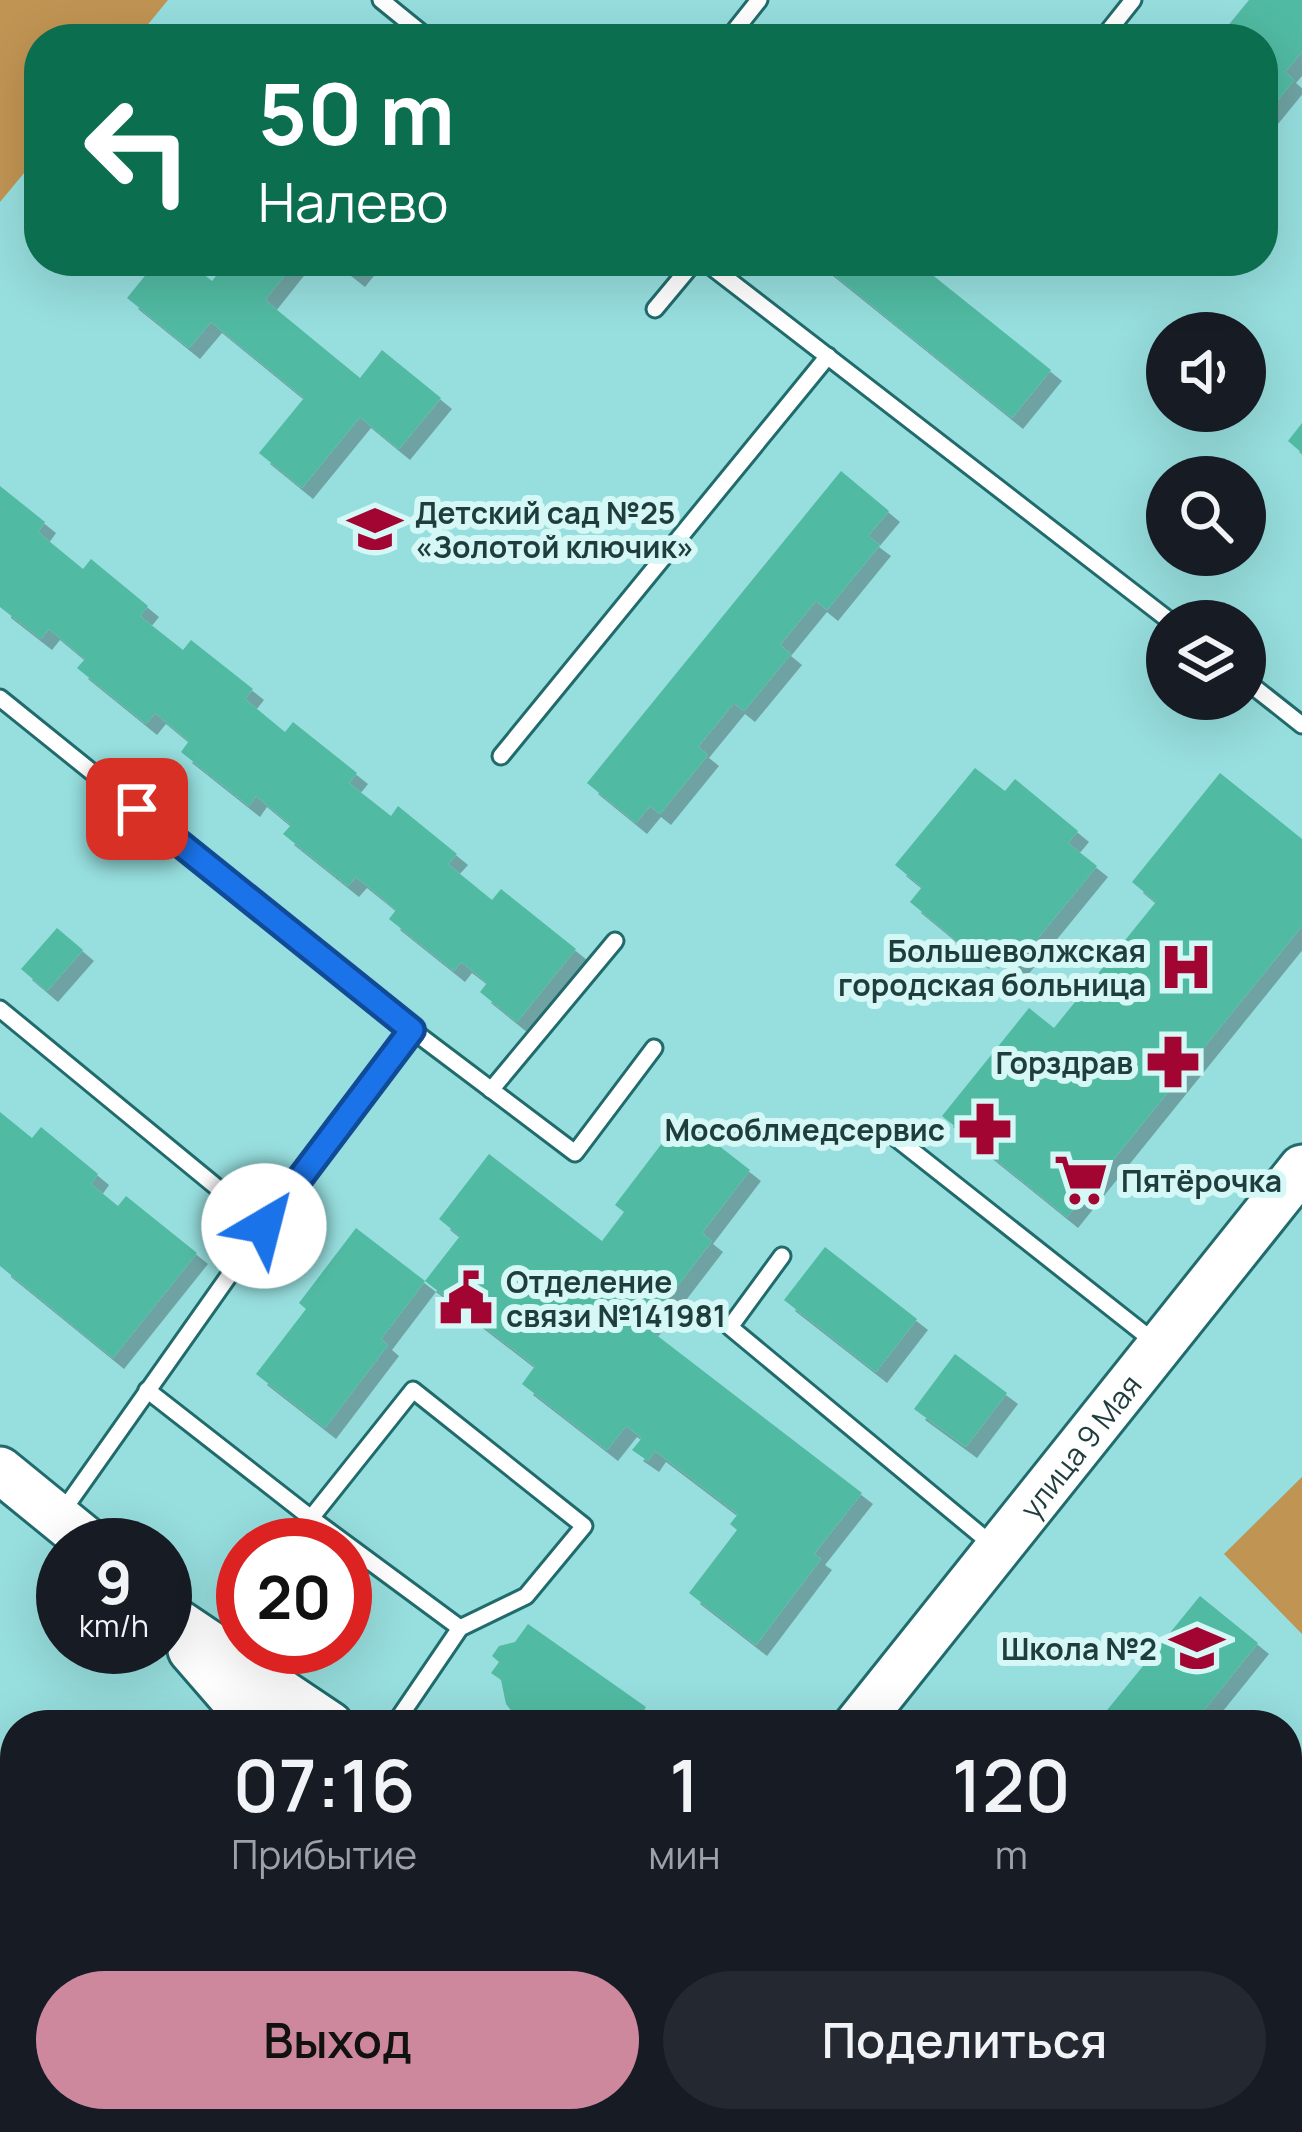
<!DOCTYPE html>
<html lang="ru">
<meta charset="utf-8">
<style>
:root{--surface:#171b24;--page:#242831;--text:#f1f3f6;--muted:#9ea1a6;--accent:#ce889e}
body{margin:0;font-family:Manrope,sans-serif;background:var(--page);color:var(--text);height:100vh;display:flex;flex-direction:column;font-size:45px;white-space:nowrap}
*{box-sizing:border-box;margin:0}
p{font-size:39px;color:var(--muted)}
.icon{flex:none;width:66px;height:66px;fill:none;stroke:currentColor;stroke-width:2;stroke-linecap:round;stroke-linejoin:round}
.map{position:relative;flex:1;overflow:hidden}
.panel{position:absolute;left:0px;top:1710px;width:1302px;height:423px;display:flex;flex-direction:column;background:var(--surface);border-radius:48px 48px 0 0;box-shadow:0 12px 48px #0002}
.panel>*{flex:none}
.guide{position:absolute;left:24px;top:24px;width:1254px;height:252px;border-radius:48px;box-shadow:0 12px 48px #0002;background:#0b6e4f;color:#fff;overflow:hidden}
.tools{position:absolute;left:1146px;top:312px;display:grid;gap:24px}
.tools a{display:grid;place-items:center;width:120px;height:120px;border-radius:50%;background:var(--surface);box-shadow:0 12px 48px #0002;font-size:60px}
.speed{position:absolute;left:36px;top:1518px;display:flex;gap:24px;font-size:60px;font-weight:700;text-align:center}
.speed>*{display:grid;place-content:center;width:156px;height:156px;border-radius:50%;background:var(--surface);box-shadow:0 12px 48px #0002;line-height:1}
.speed small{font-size:30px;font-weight:400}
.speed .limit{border:18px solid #d22;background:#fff;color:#111}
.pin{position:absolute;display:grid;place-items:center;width:102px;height:102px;color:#fff;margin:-51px;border-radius:24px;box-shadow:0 6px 18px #0006}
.me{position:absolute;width:132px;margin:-66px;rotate:37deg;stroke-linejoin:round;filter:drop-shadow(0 0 9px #0008)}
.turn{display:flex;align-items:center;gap:42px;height:252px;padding:0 36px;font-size:54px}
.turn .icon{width:156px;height:156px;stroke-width:2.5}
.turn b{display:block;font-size:84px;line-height:102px}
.eta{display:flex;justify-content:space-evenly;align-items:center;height:204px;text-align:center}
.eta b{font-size:72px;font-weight:600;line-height:84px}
.button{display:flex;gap:24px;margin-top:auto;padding:24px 36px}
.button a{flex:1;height:138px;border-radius:72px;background:var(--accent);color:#111;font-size:48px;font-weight:600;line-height:138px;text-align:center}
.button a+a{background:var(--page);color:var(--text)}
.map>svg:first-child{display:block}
.green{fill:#c09453}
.building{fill:#51baa2;filter:url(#shadow)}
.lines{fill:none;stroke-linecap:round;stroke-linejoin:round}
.lane-casing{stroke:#216b6c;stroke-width:21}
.street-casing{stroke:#216b6c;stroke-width:36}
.secondary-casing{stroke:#216b6c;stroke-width:51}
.lane{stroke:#fff;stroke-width:15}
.street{stroke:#fff;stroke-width:30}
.secondary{stroke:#fff;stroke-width:45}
.route-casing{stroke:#114b97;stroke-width:30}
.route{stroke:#1a73e8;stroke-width:21}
.labels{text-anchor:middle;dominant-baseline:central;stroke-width:12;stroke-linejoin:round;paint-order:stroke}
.poi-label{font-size:30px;font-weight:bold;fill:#1f3d3d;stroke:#d5f8f7;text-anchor:end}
.street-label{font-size:30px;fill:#1f3d3d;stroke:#d5f8f7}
</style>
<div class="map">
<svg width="1302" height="2132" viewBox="0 0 1302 2132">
<defs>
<filter id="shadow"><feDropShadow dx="11" dy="11" stdDeviation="0" flood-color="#0004"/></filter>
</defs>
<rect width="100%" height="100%" fill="#97dede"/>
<!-- green -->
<g class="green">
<path d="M0,0h168l-32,39h-97v116l-39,47z"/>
<path d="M1302,1477v157l-78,-80z"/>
</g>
<!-- building -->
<g class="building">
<path d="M1249,0h53v52l-17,20 9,8 -31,38v-79h-46z"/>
<path d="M157,261h30l25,20 16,-20h68l-31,39 95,78 22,-28 59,48 -42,51 -39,-32 -58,71 -43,-35 45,-55 -93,-76 -22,26 -62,-50z"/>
<path d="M335,261h31l-12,15z"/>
<path d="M817,261h98l136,109 -39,48z"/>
<path d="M1302,423v30l-14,-12z"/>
<path d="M841,471l48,40 -21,25 12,9 -53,65 -11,-9 -36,44 11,9 -47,57 -10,-8 -36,44 10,8 -48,59 -10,-8 -14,17 -49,-40z"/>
<path d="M0,486l45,36 -7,10 45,37 8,-10 57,47 -8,10 43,34 8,-10 62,49 -8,10 40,33 8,-10 64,51 -8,10 42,33 7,-10 59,48 -9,10 44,36 9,-11 75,60 -59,73 -37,-30 7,-9 -13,-11 -13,-10 -7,9 -65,-52 7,-9 -20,-17 -20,-16 -8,9 -65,-52 8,-9 -35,-29 -7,10 -68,-54 8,-11 -34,-28 -9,11 -69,-56 8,-9 -36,-30 -8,10 -41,-32z"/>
<path d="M975,768l30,23 10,-12 63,52 -10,12 29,23 -81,99 -26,-21 -12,14 -68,-56 12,-15 -27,-22z"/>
<path d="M1220,773l82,66v87l-235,291 -125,-101 87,-108 25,20 102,-126 -24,-20z"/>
<path d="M57,928l26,22 -36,41 -26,-22z"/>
<path d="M0,1112l32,26 9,-11 57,47 -7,10 27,22 8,-10 71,57 -84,105 -113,-92z"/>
<path d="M682,1117l68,53 -48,63 10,8 -66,86 216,166 -48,61 7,5 -65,86 -67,-52 48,-63 -7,-6 8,-10 -83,-63 -7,10 -16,-11 10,-12 -16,-12 -19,24 -85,-66 13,-18 -110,-85 35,-45 -21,-17 50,-65 113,87 22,-29 -9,-7z"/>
<path d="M356,1228l69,53 -44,58 7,6 -63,83 -69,-54 50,-65 -7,-6z"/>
<path d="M825,1247l92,72 -41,53 -92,-72z"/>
<path d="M955,1354l52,39 -41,54 -52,-38z"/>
<path d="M1200,1596l58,47 -54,67 19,15h-128z"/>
<path d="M528,1624l118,83 -12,18h-108l-13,-12 -7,-9 -5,-24 -10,-7 8,-11 -7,-6 7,-10 16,-4z"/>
<path d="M0,1772l15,12v85l-15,-12z"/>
<path d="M1287,1778l15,12v74l-15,-12z"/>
<path d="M48,2118h70l17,14h-70z"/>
<path d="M306,2118h144l17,14h-144z"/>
<path d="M866,2118l17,14h-28z"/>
</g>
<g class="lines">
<defs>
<g id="lane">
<path d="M381,0l48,39"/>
<path d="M728,39l31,-39"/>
<path d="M1102,39l31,-39"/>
<path d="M704,261l466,360"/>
<path d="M655,309l40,-48"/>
<path d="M1245,680l57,45"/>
<path d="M0,698l412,332 -148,196 -204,289"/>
<path d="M501,756l327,-400"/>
<path d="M0,1009l264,217"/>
<path d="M412,1030l163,123 79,-105"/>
<path d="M491,1090l124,-149"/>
<path d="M891,1134l266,210"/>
<path d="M782,1256l-52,71 265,220"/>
<path d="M147,1390l164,128 149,110"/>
<path d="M311,1518l102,-128 171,136 -58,70 -66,32 -66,97"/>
<path d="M0,1899l15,12"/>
<path d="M0,1987l15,-18"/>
<path d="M278,2118l16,14"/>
<path d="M223,2132l11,-14"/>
</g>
<g id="street">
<path d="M1287,2090l15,-19"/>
<path d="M1254,2132l11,-14"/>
</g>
<g id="secondary">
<path d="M0,1470l92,75"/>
<path d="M165,1614l165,111"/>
<path d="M191,1650l65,75"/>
<path id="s1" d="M857,1725l445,-557"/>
<path d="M611,2118l14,14"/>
<path d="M669,2118l3,14"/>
</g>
</defs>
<!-- lane casing -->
<use href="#lane" class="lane-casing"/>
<!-- street casing -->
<use href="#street" class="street-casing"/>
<!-- secondary casing -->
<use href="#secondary" class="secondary-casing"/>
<!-- lane -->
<use href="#lane" class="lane"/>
<!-- street -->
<use href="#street" class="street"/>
<!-- secondary -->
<use href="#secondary" class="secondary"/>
</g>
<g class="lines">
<defs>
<path id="route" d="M137,809l275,221 -148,196"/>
</defs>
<!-- route casing -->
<use href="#route" class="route-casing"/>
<!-- route -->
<use href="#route" class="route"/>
</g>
<!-- icons -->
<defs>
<symbol id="school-bare" viewBox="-9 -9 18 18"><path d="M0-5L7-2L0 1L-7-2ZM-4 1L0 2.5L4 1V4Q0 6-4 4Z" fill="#a30533" stroke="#d5f8f7" stroke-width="2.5" paint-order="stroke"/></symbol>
<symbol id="hospital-bare" viewBox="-9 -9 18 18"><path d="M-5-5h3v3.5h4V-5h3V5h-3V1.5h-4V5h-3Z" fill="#a30533" stroke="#d5f8f7" stroke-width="2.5" paint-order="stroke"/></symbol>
<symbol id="pharmacy-bare" viewBox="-9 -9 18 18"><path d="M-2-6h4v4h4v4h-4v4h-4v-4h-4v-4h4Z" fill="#a30533" stroke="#d5f8f7" stroke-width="2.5" paint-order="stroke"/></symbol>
<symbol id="supermarket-bare" viewBox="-9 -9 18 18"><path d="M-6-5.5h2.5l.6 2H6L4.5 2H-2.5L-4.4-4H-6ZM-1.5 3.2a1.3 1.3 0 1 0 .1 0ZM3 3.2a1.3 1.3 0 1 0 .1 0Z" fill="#a30533" stroke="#d5f8f7" stroke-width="2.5" paint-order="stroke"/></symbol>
<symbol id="civic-bare" viewBox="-9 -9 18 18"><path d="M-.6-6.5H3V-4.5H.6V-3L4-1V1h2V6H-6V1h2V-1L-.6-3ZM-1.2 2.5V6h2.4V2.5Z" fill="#a30533" stroke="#d5f8f7" stroke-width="2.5" paint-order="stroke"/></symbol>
</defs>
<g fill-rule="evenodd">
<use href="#school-bare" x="337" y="491" width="76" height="76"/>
<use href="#hospital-bare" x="1148" y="929" width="76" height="76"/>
<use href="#pharmacy-bare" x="1135" y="1024" width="76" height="76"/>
<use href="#pharmacy-bare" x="947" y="1091" width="76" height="76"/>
<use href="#supermarket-bare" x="1043" y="1142" width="76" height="76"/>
<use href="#civic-bare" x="428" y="1260" width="76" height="76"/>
<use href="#school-bare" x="1159" y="1610" width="76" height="76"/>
</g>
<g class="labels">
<!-- poi labels -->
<g class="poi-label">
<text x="415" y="512" text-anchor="start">Детский сад №25<tspan x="415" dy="34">«Золотой ключик»</tspan></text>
<text x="1146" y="950">Большеволжская<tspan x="1146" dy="34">городская больница</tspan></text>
<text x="1133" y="1062">Горздрав</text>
<text x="945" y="1129">Мособлмедсервис</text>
<text x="1121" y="1180" text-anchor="start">Пятёрочка</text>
<text x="506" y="1281" text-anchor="start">Отделение<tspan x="506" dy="34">связи №141981</tspan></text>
<text x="1157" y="1648">Школа №2</text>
</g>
<!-- street labels -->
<g class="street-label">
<text stroke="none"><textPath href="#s1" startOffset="357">улица 9 Мая</textPath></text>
</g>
</g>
</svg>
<div class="tools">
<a><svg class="icon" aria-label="sound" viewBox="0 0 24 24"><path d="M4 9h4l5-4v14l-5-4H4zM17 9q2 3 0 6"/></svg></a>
<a><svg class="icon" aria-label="search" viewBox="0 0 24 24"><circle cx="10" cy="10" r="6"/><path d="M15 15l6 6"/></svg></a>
<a><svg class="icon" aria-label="layers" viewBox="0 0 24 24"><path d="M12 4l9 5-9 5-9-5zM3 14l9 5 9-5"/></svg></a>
</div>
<div class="speed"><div>9<small>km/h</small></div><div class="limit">20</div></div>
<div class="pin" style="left:137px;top:809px;background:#d93025"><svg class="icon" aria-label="arrive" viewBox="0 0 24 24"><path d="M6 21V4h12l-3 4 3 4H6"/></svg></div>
<svg class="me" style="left:264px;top:1226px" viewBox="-20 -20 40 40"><circle r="19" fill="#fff"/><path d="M0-13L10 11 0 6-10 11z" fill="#1a73e8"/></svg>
<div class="guide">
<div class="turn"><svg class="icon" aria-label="left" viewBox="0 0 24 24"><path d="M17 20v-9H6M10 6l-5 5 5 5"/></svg><div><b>50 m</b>Налево</div></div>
</div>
<section class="panel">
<div class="eta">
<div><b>07:16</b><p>Прибытие</p></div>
<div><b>1</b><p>мин</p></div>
<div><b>120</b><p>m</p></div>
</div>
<div class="button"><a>Выход</a><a>Поделиться</a></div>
</section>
</div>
